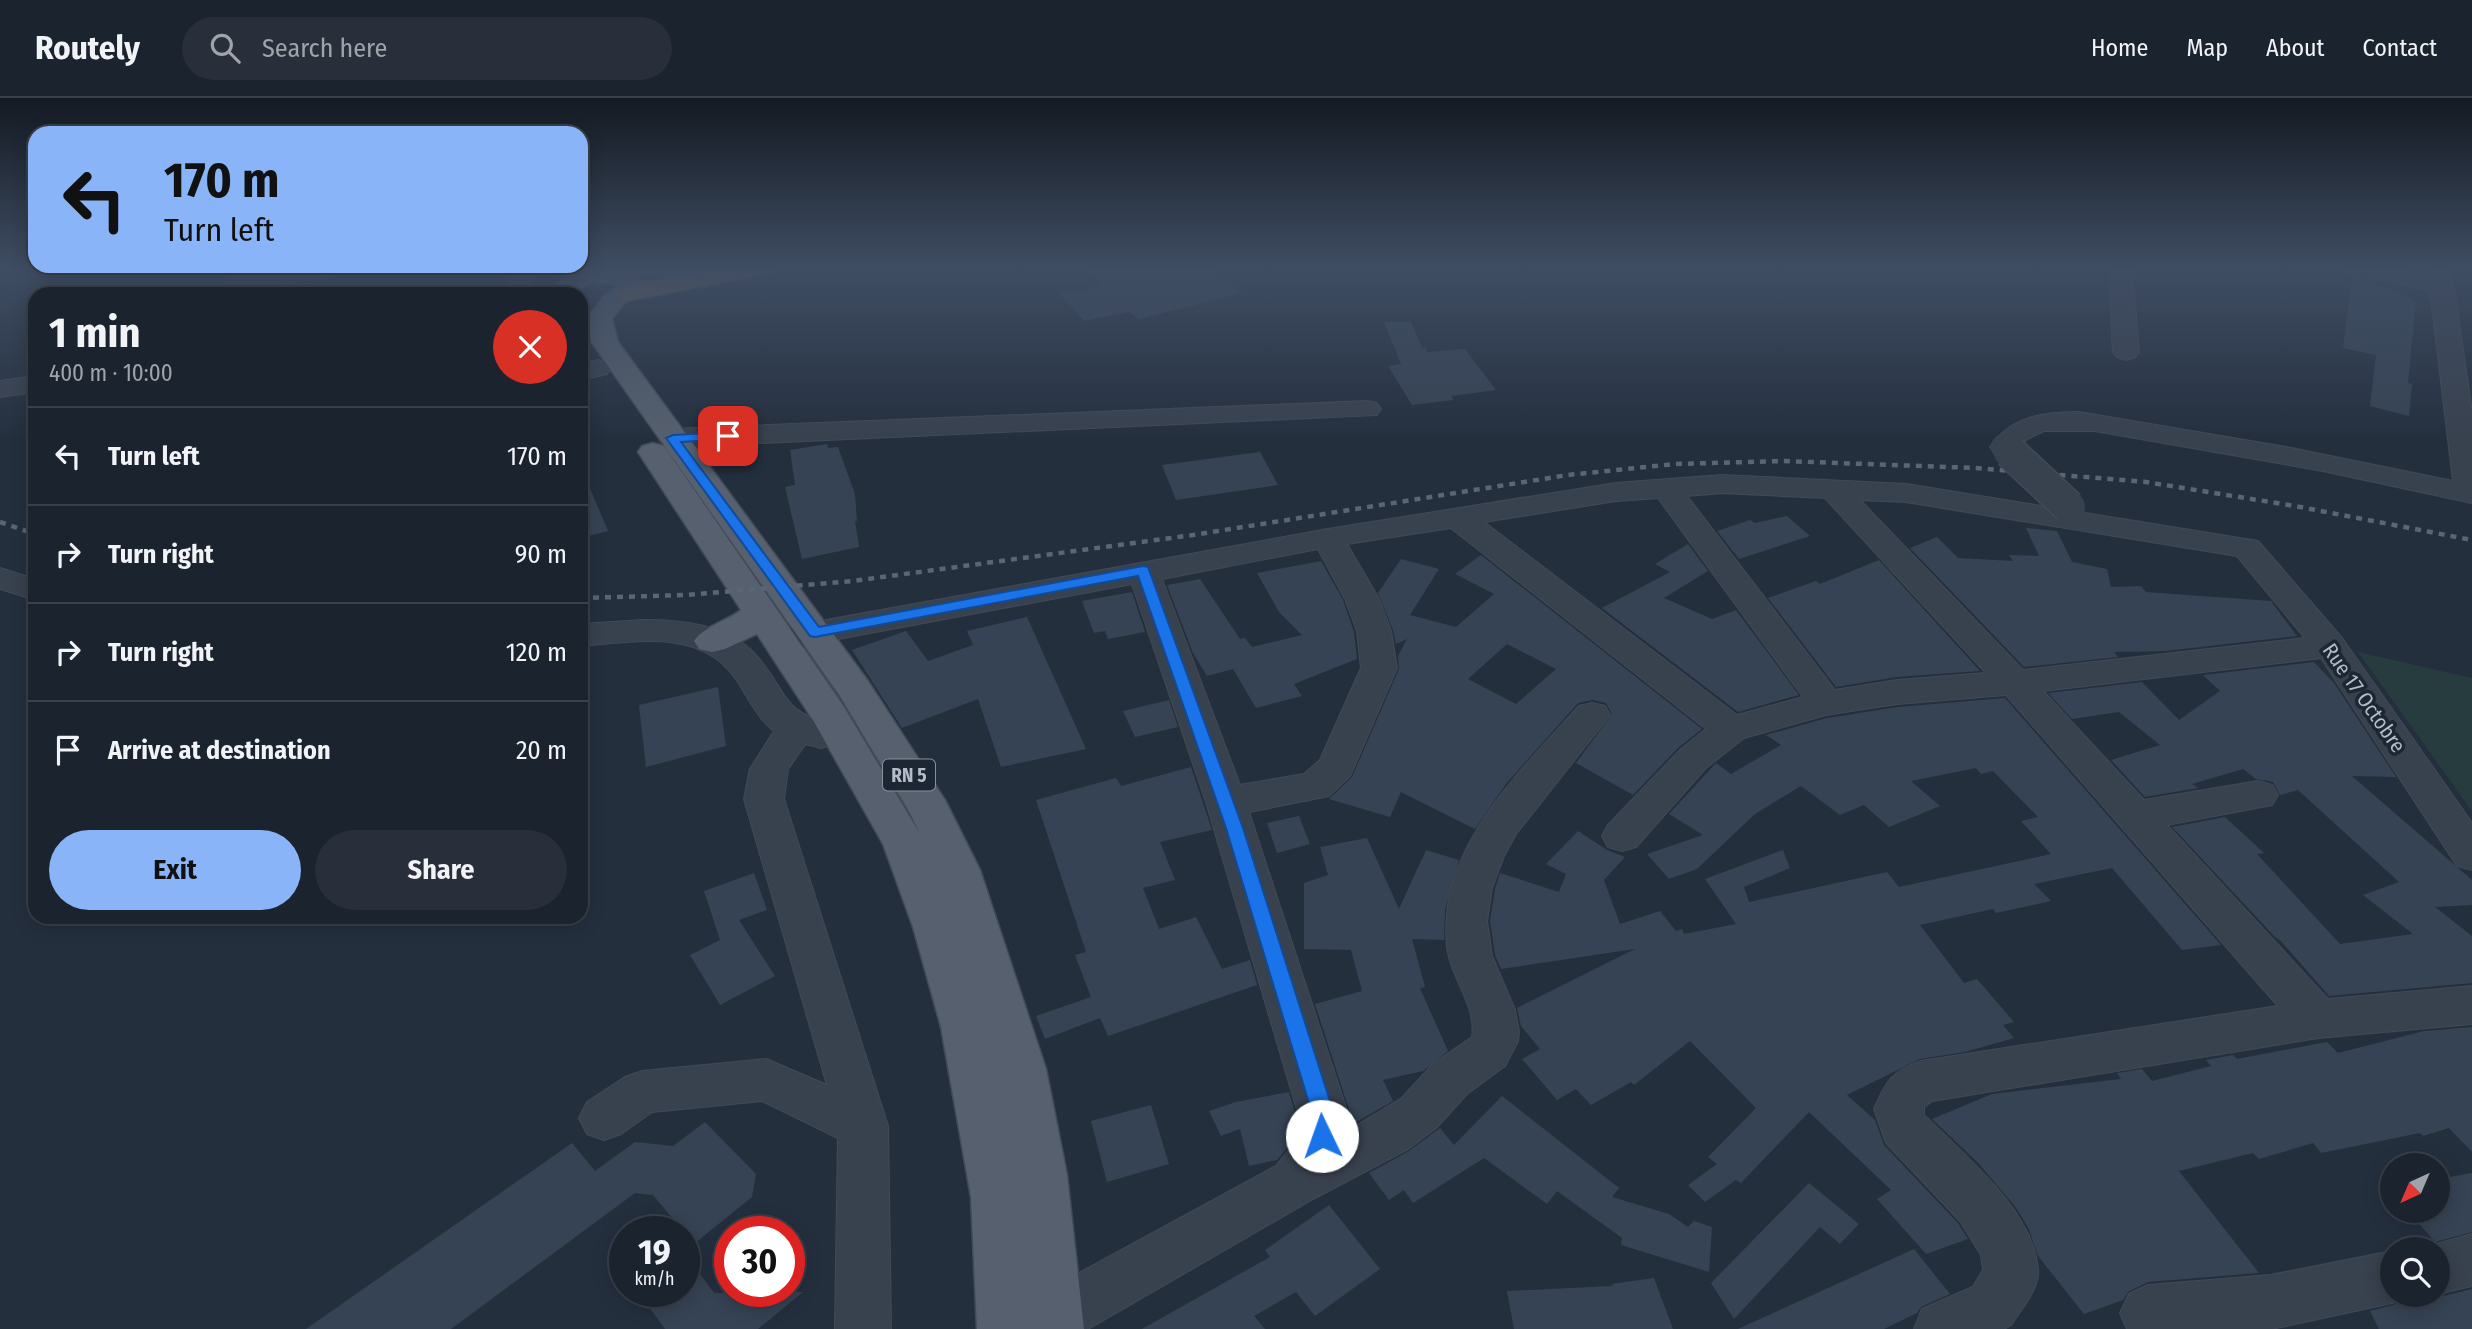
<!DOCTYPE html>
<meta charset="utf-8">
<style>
:root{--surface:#1b232e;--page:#282f3a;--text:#f1f3f6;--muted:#a0a4aa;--line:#39404a;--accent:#8ab4f8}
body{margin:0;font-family:"Fira Sans Condensed",sans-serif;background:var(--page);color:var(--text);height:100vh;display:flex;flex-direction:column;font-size:26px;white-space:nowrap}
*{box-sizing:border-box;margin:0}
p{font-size:23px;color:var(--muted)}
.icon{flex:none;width:38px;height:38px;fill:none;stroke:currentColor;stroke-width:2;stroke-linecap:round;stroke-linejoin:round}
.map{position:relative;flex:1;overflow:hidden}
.drawer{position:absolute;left:28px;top:189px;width:560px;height:637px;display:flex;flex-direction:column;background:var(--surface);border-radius:21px;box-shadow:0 4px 18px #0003,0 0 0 2px var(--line)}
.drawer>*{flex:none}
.banner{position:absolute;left:28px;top:28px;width:560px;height:147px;border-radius:21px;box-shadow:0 4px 18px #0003,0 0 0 2px var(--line);background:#8ab4f8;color:#111;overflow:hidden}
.needle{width:46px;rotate:224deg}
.fabs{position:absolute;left:2380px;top:1055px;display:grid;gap:14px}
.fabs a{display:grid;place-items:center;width:70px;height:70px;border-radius:50%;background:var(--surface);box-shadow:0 4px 18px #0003,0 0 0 2px var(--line);font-size:35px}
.speed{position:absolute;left:609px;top:1118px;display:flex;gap:14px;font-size:35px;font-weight:700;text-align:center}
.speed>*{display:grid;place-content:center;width:91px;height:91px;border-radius:50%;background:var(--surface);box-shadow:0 4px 18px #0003,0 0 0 2px var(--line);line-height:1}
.speed small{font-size:18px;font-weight:400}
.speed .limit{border:10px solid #d22;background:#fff;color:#111}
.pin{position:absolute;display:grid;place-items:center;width:60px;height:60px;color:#fff;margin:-30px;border-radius:14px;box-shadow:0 4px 10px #0006}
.me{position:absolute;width:77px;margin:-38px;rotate:357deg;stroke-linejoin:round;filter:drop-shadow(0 0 5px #0008)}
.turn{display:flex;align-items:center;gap:24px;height:147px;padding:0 21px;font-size:32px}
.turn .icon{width:91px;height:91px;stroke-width:2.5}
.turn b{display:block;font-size:49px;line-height:60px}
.round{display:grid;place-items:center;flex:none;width:74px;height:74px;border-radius:37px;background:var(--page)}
.head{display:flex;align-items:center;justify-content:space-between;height:119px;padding:0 21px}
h1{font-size:42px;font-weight:700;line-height:52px}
.primary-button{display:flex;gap:14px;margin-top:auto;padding:14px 21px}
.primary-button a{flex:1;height:80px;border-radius:42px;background:var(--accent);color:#111;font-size:28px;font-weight:700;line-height:80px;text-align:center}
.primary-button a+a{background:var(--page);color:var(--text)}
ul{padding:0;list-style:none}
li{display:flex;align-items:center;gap:21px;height:98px;padding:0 21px;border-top:2px solid var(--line)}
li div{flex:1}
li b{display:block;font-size:26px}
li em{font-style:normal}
header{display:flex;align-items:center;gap:42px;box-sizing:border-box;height:98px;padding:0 35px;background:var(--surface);border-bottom:2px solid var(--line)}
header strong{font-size:33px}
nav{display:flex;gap:38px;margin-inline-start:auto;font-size:24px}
.search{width:490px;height:63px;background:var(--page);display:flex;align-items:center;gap:18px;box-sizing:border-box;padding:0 24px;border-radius:38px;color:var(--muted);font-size:26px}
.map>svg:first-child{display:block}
.green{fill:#263c3f}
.building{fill:#364354;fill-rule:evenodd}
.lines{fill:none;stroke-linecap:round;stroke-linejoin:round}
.minor-casing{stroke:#414a57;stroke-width:2}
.major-casing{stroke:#414a57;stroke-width:3}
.highway-casing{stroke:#434c59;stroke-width:3}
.minor{fill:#38414e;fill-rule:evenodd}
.major{fill:#56606e;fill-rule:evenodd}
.highway{fill:#746855;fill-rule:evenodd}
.rail{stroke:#5a6575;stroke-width:4.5;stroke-dasharray:6 6;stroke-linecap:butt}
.minor-bridge-far1-casing{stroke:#414a57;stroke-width:28;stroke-linecap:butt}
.minor-bridge-casing{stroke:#414a57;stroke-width:35;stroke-linecap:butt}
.minor-bridge-far1{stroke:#38414e;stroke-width:26}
.minor-bridge{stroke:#38414e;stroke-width:32}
.route{fill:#1a73e8;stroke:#114b97;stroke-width:2}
.labels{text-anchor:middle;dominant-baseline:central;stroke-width:7;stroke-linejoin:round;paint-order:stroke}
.shield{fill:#1d2633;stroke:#878f9c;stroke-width:2}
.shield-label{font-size:19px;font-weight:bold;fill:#b4bcc9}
.street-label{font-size:21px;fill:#b4bcc9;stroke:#1d2633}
</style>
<header>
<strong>Routely</strong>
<div class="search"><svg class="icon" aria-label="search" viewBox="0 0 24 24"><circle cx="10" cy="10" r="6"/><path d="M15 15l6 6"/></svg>Search here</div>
<nav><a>Home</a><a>Map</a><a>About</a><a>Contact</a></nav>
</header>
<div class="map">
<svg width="2472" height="1231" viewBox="0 0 2472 1231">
<rect width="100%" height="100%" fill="#242f3e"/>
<!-- green -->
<path class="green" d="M2358,554l114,26v133z"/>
<!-- building -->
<g class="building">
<path d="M1083,170h127l33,25 -104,26 -10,-7 -45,9 -24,-27 42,-8z"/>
<path d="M2352,180l20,4 44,19 -8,82 4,1 -3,32 -39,-10 6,-51 -33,-7z"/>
<path d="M1384,224h27l11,26 4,-1 1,5 38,-3 31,41 -45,6 3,4 -42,5 -24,-39 13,-2z"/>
<path d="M827,346l1,4 10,-1 17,47 2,27h-2l4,26 -57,12 -17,-72 10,-2 -5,-35z"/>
<path d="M1260,354l18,33 -102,15 -14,-35z"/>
<path d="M581,369l27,64 -27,7z"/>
<path d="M1787,418l23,20 -71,23 -22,-28 33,-11 5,3z"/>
<path d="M2026,430l31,3 15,31 35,7 4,18 30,-1 5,6 125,9 26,35 -131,15 -52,1 4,5 -94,10 -114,-119 27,-11 21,21 55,3 -4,-6 30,1z"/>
<path d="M1688,446l20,27 -44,27 48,21 24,-9 63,85 -61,17 -136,-104 68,-36 -15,-8z"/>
<path d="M1481,457l221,174 -24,19 -45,47 -57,-32 36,-49 -6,-11 -13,-3 -15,3 -72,81 -31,45 -74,-37 -11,25 -61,-18 23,-22 47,-108 -1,-13 9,-17 -11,5 -3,-14 -15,-37 23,-34 38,10 -29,46 46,12 38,-33 -39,-20zM1507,546l49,25 -40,35 -48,-25z"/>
<path d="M1879,462l101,111 -83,6 -61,10 -68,-89 48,-17 4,3z"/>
<path d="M1321,463l22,39 11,32 3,27 -63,25 8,12 -46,12 -23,-39 -26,7 -14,-23 -26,-68 33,-6 40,60 5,-1 7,9 50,-12 -23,-23 -22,-39z"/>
<path d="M1132,494l13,40 -37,7 -3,-8 -11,2 -12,-32z"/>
<path d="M1027,519l59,132 -85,18 -23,-68 -76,29 -50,-78 54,-19 22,30 45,-16 -6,-14z"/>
<path d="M2314,564l20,21 62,94 -44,-1 120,104v25l-37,2 37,29v47l-143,13 -49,-56 -5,-3 -103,-110 53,-10 39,36 -7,1 83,90 73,-10 -50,-39 36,-13 -101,-92 -18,5 -7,-13 -17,-3 -13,-10 -51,15 6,4 -53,9 -34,-37 49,-15 -41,-33 -47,7 -24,-26 94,-11 37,38 41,-29 -17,-16z"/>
<path d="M718,589l8,59 -80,21 -7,-62z"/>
<path d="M2005,600l216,247 -39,5 -70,-82 -78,16 17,17 -55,12 -3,-4 -73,16 44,58 13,-4 37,43 -11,3 11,13 -49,14 -45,7 -73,36 28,25 9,25 74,78 10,16 -42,15 -49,-55 14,-9 -82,-78 -68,71 -5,-3 -31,22 -17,-17 29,-21 -9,-7 48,-49 -66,-67 -56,44 -3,-3 -40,23 -15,-16 -19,11 -35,-41 18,-10 -19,-23 -4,-18 118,-59 -134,20 -6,-14 -5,-34 5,-32 5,-16 59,19 7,-18 -20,-10 32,-33 29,19 18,7 -21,23 16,44 40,-13 16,20 6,-2 2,5 52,-10 -31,-45 78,-29 7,18 -46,19 5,15 138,-30 12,15 152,-33 -30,-33 17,-4 -45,-46 -12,3 -5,-6 -65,13 29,25 -51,21 -25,-22 -24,10 -39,-29 -46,28 -58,55 -28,10 -22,-25 56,-19 -34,-21 47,-51 15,11 50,-29 -15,-10 61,-17 70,-11z"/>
<path d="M1169,602l9,27 -43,10 -12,-26z"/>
<path d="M1191,669l21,63 -52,12 15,38 -32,8 16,41 37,-12 26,52 28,-9 7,25 -149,51 -8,-18 -55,21 -9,-23 55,-19 -16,-42 11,-3 -50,-152 80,-22 5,8z"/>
<path d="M1299,718l11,28 -33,9 -10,-30z"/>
<path d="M1367,740l32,71 27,-59 33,10 -14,50 -1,30 -32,-1 13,48 -5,1 28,63 -25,20 -40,9 10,21 -42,24 1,-6 -37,-115 47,-13 -11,-41 -47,-1v-66l24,-8 -8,-28z"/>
<path d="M754,775l13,37 -28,10 36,56 -55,29 -30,-50 30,-15 -16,-49z"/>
<path d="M2472,929v125l-23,-24 -26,8 -3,-3 -99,20 -8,-10 -54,16 -6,-6 -74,18 80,102 -111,9 -20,10 -5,8 -39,14 -46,-58 -10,-29 -14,-22 -35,-41 -47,-45 60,-25 129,-15 -4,-6 25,-4 10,12 59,-15 -5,-6 27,-5 4,4 90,-17 11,11 86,-22z"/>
<path d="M1289,994l8,28 -4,21 -16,19 -28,6 -9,-37 -19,7 -12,-25 27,-9z"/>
<path d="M1502,998l117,92 -7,9 57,17 19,13 6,-6 18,6 -3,45 -88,-27 1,-7 -65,-47 -10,13 -63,-46 -71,45 -9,-13 -15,10 -20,-27 40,-22 31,-23 14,17z"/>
<path d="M1151,1007l18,59 -62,18 -16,-61z"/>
<path d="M705,1024l51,52 -4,23 -68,55v-20l-31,-37 -18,-2 -184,136h-145l266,-186 23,28 40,-29 38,4z"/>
<path d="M2472,1075v59l-37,10 -27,-31h30v-32z"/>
<path d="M1809,1085l50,41 -19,20 -20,-17 -86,92 -23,-36z"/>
<path d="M1329,1107l51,64 -65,47 -19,-24 -42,24 11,13h-123l128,-72 -5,-7z"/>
<path d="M1914,1151l36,45 -29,13 -4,6 -33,16h-146z"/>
<path d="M684,1154l30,41 89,-1 -45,37h-93l-27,-37h46z"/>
<path d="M1654,1180l19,51h-159l-7,-38 106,-5 -1,-2z"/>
<path d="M2472,1191v40h-93l-9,-18 23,-6 20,-10 26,2z"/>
</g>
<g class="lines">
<defs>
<g id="minor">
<path d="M292,170h58l-4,5 -8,2 -100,15 -8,-2 -4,-5 4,-5 8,-2z"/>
<path d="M510,170h22v26h-24z"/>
<path d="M2109,170h23l7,84 -4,5 -9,3 -9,-3 -4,-5z"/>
<path d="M2340,170h48l40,7v-7h23l21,144v91l-149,-32 -228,-40h-51l-17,8 -13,14 -10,3 -10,-3 -4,-6c21,-31 54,-35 89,-35l207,35 167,34 -23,-191 -78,-15 -8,-2z"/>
<path d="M598,262l9,2 4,6 -4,6 -26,6v-16z"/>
<path d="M35,278v16l-35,5v-16z"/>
<path d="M1367,303l10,2 4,6 -4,6 -705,32 -10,-3 -4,-6 4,-6 10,-3z"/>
<path d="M1722,377l184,9 352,57 84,97 130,185v47l-15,-4 -136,-208 -278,33 101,109 114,-19 14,4 6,10 -6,10 -105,20 161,174 144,-13v38l-154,14 -386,63 -8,6v8c39,39 113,98 114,158 0,17 -18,38 -27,52l-7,4h-90l8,-20 51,-22 10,-17 -2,-15 -21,-34 -74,-78 -12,-34c12,-28 17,-37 47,-48l357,-55 -272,-311 -109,9 -71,11 -82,23 -38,30 -70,79 -14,4 -14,-4 -6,-11 6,-11 72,-75 26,-21 -255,-201 -104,16 32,55 12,32 6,37 -47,108 -21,20 -80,16 101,308 -3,11 55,-33 31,-34 39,-27c5,-32 -22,-60 -25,-91 -10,-98 72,-173 132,-240l13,-3 13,3 5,9 -94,119 -12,22 -12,32 -5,33 5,35 23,54 4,22 -1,9 -13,25 -38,28 -31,34 -28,21 -95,50 -225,130h-56l-5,-12 8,-20 241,-131 19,-24 5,-22 -94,-318 -74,-218 -315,59 -36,10 -12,-3 -5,-8 5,-8 46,-12 513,-93 288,-46zM1722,395l103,5 161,175 -89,7 -62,10 -148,-194zM1658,400l145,199 -66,18 -253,-193 132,-21zM1860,402l46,2 331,54 68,82 -282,32zM1318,451l27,50 12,32 4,37 -41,92 -16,14 -64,11 -78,-206z"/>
<path d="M0,470l35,11v21l-35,-11z"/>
<path d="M644,522c38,0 82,4 110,33 36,38 21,56 80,73l6,9 -6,9 -13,4 -15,-4 -2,2 -16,23 -4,30 104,327 3,203h-56l3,-191 -76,-37 -110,11 -31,22 -17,6 -17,-6 -8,-16 8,-16 38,-25 17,-6 124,-12 61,26 -83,-286 6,-30 24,-38c-19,-15 -27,-37 -41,-56 -36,-47 -101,-33 -152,-29v-22z"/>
<path d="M2472,1136v52l-34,8v-44l-19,-1z"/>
<path d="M2392,1153v44h19l-19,8 -120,26h-145l-7,-16 9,-19 19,-9 123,-10z"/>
</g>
<path id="major" d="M592,170l99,2 -3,5 -49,1 5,6 -1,7 -19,15 -12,15 6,23 250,339 77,119 35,70 66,199 21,106 17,154h-107l-6,-132 -30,-170 -28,-100 -30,-83 -70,-124 -56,-86 -32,15 -13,3 -13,-3 -5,-8c10,-15 33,-20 47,-31l-103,-158 4,-6 11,-3 11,3 180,261 76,127 -10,-21 -70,-117 -248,-353 -6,-24 19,-24 14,-10 -26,-3 -21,12h-26l18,-18z"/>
<path id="highway" d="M722,170h50l-3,5 -9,2 -132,26 -9,-3 -4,-5 4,-5 9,-3z"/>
</defs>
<!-- minor casing -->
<use href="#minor" class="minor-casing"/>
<!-- major casing -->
<use href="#major" class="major-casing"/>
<!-- highway casing -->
<use href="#highway" class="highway-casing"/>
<!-- minor -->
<use href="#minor" class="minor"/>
<!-- major -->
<use href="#major" class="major"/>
<!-- highway -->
<use href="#highway" class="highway"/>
<!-- rail -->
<g class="rail">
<path d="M0,424l35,12"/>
<path d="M581,500l106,-3 166,-14 340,-46 375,-60 107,-11 109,-3 191,7 171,14 149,24 177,34"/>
</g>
<defs>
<path id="minor-bridge-far1" d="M2004,349l8,7"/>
<path id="minor-bridge" d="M2010,354l59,55"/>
</defs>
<!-- minor-bridge-far1 casing -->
<use href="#minor-bridge-far1" class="minor-bridge-far1-casing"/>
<!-- minor-bridge casing -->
<use href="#minor-bridge" class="minor-bridge-casing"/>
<!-- minor-bridge-far1 -->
<use href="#minor-bridge-far1" class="minor-bridge-far1"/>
<!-- minor-bridge -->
<use href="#minor-bridge" class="minor-bridge"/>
</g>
<!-- sky -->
<linearGradient id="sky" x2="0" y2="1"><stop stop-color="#141a22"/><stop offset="0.5" stop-color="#3f4d63"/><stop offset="1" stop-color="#3f4d63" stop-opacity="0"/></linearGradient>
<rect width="2472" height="342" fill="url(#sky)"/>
<!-- route -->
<path class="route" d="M728,334l4,1v6l-51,3 138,185 324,-61 5,1 95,261 93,292 -7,23 -7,3 -8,-3 -3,-7 3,-16 -88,-292 -88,-252 -323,61 -5,-1 -144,-198 7,-3z"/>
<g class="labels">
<!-- shield labels -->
<rect class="shield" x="883" y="661.5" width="52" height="31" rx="5"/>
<g class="shield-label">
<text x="909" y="677">RN 5</text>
</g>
<!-- street labels -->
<g class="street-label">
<text transform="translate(2364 600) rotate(55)">Rue 17 Octobre</text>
</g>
</g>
</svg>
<div class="fabs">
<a><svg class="needle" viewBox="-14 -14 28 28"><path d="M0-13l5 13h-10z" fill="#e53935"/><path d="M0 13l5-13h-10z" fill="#a0a4aa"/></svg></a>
<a><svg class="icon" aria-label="search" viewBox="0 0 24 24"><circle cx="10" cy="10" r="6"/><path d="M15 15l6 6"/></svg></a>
</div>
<div class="speed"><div>19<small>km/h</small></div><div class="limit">30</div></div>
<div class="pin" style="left:728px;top:338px;background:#d93025"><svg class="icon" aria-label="arrive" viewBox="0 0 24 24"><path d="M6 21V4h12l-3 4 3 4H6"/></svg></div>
<svg class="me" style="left:1322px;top:1038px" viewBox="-20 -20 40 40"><circle r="19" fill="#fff"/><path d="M0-13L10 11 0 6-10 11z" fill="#1a73e8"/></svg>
<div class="banner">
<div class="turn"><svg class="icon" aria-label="left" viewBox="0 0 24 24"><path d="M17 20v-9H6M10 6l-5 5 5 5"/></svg><div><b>170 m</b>Turn left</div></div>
</div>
<section class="drawer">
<div class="head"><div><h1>1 min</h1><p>400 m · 10:00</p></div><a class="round" style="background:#d93025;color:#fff"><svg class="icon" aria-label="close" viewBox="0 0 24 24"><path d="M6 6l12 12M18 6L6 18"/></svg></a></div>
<ul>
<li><svg class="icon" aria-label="left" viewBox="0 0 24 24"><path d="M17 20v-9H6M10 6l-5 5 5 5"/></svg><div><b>Turn left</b></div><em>170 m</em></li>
<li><svg class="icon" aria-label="right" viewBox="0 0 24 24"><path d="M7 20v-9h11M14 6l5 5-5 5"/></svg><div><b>Turn right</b></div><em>90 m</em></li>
<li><svg class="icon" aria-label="right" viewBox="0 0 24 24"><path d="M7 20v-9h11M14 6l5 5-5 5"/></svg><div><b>Turn right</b></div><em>120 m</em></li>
<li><svg class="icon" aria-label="arrive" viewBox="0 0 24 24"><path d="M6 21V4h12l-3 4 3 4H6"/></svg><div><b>Arrive at destination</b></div><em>20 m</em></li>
</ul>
<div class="primary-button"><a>Exit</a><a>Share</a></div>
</section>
</div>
